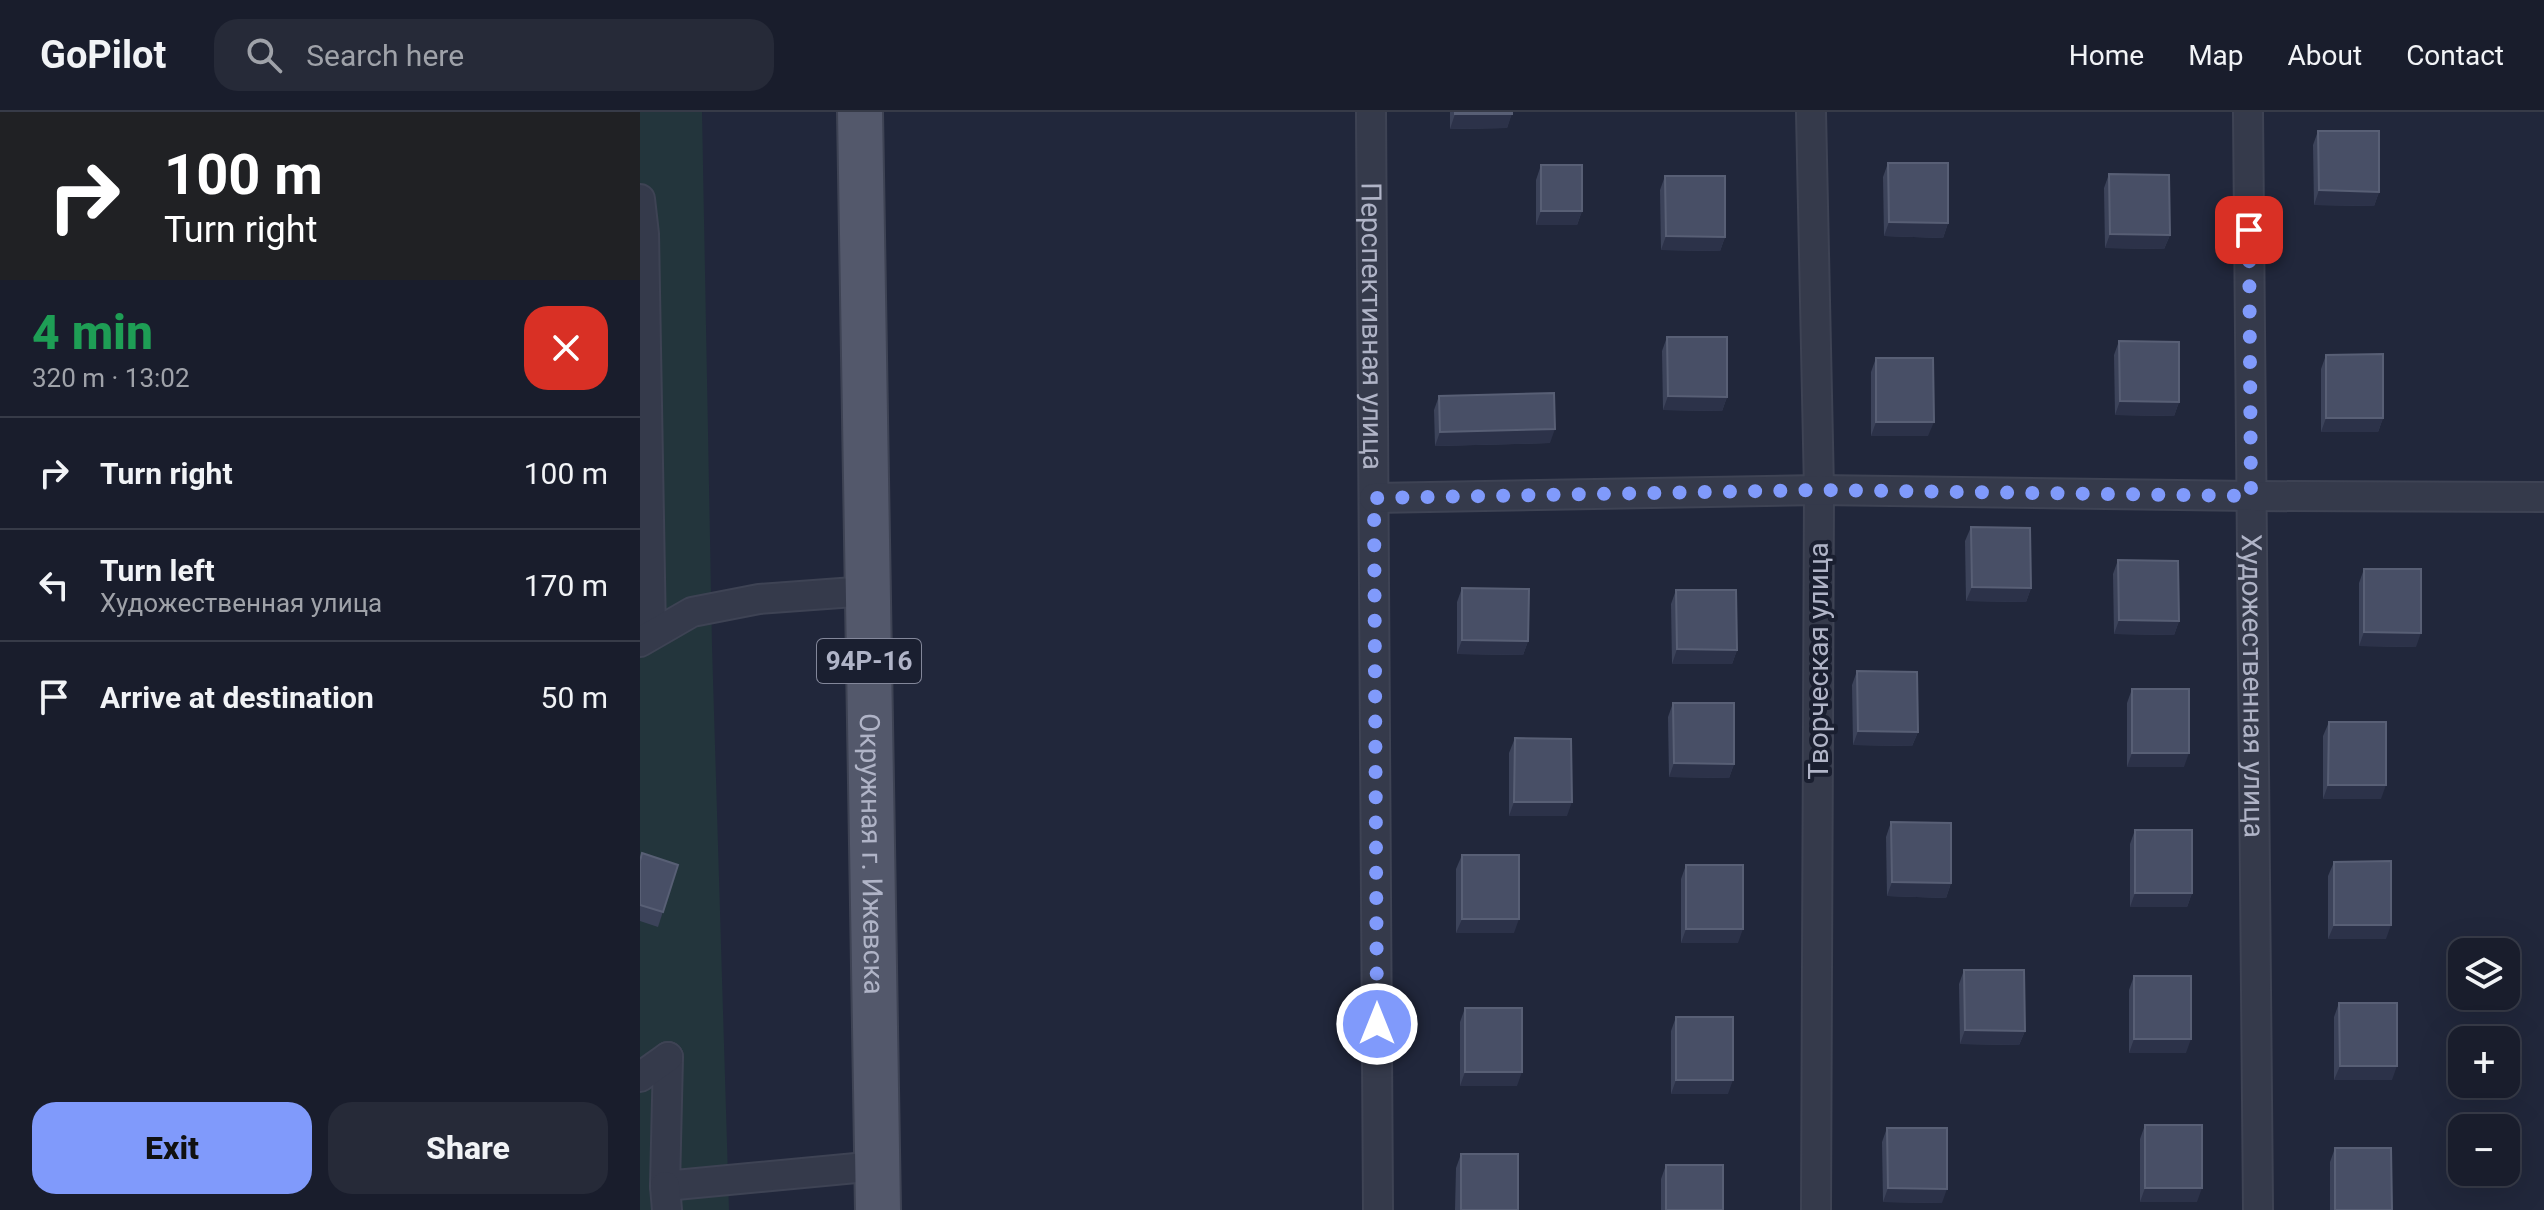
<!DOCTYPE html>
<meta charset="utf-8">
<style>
:root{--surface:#191d2c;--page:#262a38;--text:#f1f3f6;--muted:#9fa2a9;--line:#373b48;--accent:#809afb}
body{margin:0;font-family:Roboto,sans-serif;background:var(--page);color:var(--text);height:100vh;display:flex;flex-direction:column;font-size:30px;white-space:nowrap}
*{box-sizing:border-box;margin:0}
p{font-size:26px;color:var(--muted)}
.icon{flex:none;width:44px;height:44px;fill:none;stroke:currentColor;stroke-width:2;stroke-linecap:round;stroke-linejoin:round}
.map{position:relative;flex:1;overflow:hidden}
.panel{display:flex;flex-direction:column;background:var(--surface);width:640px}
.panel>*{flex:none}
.banner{background:#202124;color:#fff;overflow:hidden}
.controls{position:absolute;left:1808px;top:826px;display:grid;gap:16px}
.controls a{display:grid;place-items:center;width:72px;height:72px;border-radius:16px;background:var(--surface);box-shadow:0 8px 32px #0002,0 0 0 2px var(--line);font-size:40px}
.pin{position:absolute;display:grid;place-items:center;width:68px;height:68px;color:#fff;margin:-34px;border-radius:16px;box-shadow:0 4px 12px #0006}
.me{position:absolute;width:88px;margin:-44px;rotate:0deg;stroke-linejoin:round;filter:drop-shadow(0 0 6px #0008)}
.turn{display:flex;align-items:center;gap:28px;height:168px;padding:0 32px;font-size:36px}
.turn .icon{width:104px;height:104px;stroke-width:2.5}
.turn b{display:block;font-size:56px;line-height:68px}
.round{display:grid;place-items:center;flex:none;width:84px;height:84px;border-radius:24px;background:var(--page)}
.overview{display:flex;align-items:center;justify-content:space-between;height:136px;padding:0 32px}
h1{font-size:48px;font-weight:800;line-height:60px;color:#1e9e55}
.button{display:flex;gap:16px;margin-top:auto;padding:16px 32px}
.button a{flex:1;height:92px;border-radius:24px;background:var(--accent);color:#111;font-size:32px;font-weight:800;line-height:92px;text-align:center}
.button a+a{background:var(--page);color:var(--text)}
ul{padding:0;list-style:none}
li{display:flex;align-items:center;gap:24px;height:112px;padding:0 32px;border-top:2px solid var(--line)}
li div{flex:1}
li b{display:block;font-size:30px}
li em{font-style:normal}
header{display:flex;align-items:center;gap:48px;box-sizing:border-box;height:112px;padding:0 40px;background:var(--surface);border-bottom:2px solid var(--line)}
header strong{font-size:38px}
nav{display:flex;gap:44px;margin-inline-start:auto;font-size:28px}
.search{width:560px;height:72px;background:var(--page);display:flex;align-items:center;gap:20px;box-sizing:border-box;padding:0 28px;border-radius:24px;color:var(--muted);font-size:30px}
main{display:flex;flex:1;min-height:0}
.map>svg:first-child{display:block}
.green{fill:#23353c}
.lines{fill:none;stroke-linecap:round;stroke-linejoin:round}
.street-casing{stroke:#3e4354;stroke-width:32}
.primary-casing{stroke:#3e4354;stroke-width:48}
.street{stroke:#353a4b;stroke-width:28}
.primary{stroke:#53586b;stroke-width:44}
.wall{fill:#3c435a}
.shaded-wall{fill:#2c3249}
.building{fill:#484f66;stroke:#585f75;stroke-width:2}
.route{stroke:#809afb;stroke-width:14;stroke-dasharray:0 25.2}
.labels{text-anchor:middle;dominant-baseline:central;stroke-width:8;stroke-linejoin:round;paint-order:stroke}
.shield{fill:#1a1f30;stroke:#83879a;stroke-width:2}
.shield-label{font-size:26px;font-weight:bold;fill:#b0b4c7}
.street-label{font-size:28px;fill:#b0b4c7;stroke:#1a1f30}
</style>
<header>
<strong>GoPilot</strong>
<div class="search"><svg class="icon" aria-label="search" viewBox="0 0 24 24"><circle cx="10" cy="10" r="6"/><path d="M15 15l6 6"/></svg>Search here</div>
<nav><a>Home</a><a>Map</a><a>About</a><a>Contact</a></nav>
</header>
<main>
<section class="panel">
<div class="banner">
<div class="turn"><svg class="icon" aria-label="right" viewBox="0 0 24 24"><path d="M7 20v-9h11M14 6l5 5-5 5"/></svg><div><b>100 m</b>Turn right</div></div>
</div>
<div class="overview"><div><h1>4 min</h1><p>320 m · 13:02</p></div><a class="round" style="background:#d93025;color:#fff"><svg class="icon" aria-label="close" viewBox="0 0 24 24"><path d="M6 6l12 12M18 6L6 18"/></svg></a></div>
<ul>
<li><svg class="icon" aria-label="right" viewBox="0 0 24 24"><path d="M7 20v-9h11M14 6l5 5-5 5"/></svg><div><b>Turn right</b></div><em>100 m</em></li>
<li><svg class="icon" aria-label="left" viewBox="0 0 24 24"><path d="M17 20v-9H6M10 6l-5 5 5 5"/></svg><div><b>Turn left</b><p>Художественная улица</p></div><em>170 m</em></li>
<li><svg class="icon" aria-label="arrive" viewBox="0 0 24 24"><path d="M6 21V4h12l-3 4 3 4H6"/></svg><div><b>Arrive at destination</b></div><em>50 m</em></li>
</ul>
<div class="button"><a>Exit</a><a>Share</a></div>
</section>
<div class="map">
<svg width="1904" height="1098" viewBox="0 0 1904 1098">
<rect width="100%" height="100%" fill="#21273b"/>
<!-- green -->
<path class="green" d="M0,0h62l10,534 17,564h-89z"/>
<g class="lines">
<defs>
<g id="street">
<path id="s1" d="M731,0l7,1098"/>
<path d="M1171,0l8,378 -3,720"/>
<path id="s2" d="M1608,0l10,1098"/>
<path d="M0,87l4,35 7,400"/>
<path d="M734,386l445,-8 432,6 293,1"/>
<path d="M0,530l52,-30 67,-13 109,-8"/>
<path d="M28,945l-3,129 212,-20"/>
<path d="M0,965l28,-20"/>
<path d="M25,1074l2,24"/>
</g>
<g id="primary">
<path id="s3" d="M220,0l18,1098"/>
</g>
</defs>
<!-- street casing -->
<use href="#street" class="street-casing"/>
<!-- primary casing -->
<use href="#primary" class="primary-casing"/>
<!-- street -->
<use href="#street" class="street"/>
<!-- primary -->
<use href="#primary" class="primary"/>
</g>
<!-- wall -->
<g class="wall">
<path d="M810,0h62l-5,16 -57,1z"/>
<path d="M1678,19l61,61 -5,14 -60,-1 -1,-60z"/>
<path d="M1248,51l60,60 -5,15 -59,-2 -1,-59z"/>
<path d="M901,53l41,46 -5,14h-41v-45z"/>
<path d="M1469,62l61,61 -6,14 -59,-1 -1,-60z"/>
<path d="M1025,64l60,61 -5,14 -59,-1 -1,-60z"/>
<path d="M1027,225l60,60 -5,14 -59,-1 -1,-59z"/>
<path d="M1479,229l60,61 -5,14 -59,-1 -1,-60z"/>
<path d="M1686,243l57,63 -5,14h-57v-63z"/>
<path d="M1236,246l52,78h-57v-64z"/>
<path d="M799,284l111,47 -115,3 -1,-36z"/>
<path d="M1331,415l60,61 -5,14 -60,-1 -1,-60z"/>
<path d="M1478,448l61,61 -5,14 -60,-1 -1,-60z"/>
<path d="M1724,457l52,78 -57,-1v-63z"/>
<path d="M822,476l66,53 -5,14 -66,-1v-52z"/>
<path d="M1036,478l61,60 -5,14h-60l-1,-60z"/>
<path d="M1217,559l61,61 -6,14 -59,-1 -1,-60z"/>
<path d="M1492,577l52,78h-57v-64z"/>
<path d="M1033,591l61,61 -5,14 -60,-1 -1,-60z"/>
<path d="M1689,610l52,77h-58v-63z"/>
<path d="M875,626l52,78h-58v-63z"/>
<path d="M1251,710l60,61 -5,15 -59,-2 -1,-59z"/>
<path d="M1495,718l57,63 -5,14h-57v-63z"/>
<path d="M822,743l52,78h-58v-64z"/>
<path d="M0,748l38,5 -20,62 -18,-6z"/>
<path d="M1694,750l52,77h-58v-63z"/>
<path d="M1046,753l52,78h-57v-64z"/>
<path d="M1324,858l61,61 -6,14 -59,-1 -1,-60z"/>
<path d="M1494,864l52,77h-57v-63z"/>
<path d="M1699,891l53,77h-58v-63z"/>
<path d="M825,896l52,78h-57v-64z"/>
<path d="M1036,905l52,77h-57v-63z"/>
<path d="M1505,1013l52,77h-57v-63z"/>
<path d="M1247,1016l55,75 -59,-1 -1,-60z"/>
<path d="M1695,1036l57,62h-62v-48z"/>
<path d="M821,1042l57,56h-63l1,-42z"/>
<path d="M1026,1053l57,45h-62v-31z"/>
</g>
<!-- shaded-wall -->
<g class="shaded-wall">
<path d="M815,2h57l-5,14 -57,1z"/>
<path d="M1679,78l60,2 -5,14 -60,-1z"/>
<path d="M901,99h41l-5,14h-41z"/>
<path d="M1249,110l59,1 -5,15 -59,-2z"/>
<path d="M1470,122l60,1 -6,14 -59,-1z"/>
<path d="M1026,124l59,1 -5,14 -59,-1z"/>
<path d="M1028,284l59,1 -5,14 -59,-1z"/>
<path d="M1480,289l59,1 -5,14 -59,-1z"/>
<path d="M1686,306h57l-5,14h-57z"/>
<path d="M1236,310h58l-6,14h-57z"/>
<path d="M915,317l-5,14 -115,3 5,-14z"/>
<path d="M1332,475l59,1 -5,14 -60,-1z"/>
<path d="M1479,508l60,1 -5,14 -60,-1z"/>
<path d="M1724,520l57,1 -5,14 -57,-1z"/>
<path d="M822,528l66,1 -5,14 -66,-1z"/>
<path d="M1037,537l60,1 -5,14h-60z"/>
<path d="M1218,619l60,1 -6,14 -59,-1z"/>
<path d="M1492,641h57l-5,14h-57z"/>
<path d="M1034,651l60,1 -5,14 -60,-1z"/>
<path d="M1688,673h58l-5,14h-58z"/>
<path d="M874,690h58l-5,14h-58z"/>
<path d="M1252,770l59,1 -5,15 -59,-2z"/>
<path d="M1495,781h57l-5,14h-57z"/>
<path d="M822,807h57l-5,14h-58z"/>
<path d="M1694,813h57l-5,14h-58z"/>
<path d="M1046,817h57l-5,14h-57z"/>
<path d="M1325,918l60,1 -6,14 -59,-1z"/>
<path d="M1494,927h57l-5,14h-57z"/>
<path d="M1700,954h57l-5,14h-58z"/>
<path d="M825,960h57l-5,14h-57z"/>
<path d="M1036,968h57l-5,14h-57z"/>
<path d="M1248,1076l59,1 -5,14 -59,-1z"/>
<path d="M1505,1076h57l-5,14h-57z"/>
</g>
<!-- building -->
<g class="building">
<rect x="815" y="0" width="57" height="2"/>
<path d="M1678,19h61v61l-60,-2z"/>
<path d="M1248,51h60v60l-59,-1z"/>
<rect x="901" y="53" width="41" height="46"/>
<path d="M1469,62l60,1 1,60 -60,-1z"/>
<path d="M1025,64h60v61l-59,-1z"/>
<path d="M1027,225h60v60l-59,-1z"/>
<path d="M1479,229l60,1v60l-59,-1z"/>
<path d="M1743,242v64h-57v-63z"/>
<path d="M1236,246h57l1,64h-58z"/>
<path d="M914,281l1,36 -115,3 -1,-36z"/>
<path d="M1331,415l59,1 1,60 -59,-1z"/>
<path d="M1478,448l60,1 1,60 -60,-1z"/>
<path d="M1724,457h57v64l-57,-1z"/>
<path d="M822,476l67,1 -1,52 -66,-1z"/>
<path d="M1036,478h60l1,60 -60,-1z"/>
<path d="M1217,559l60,1 1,60 -60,-1z"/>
<rect x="1492" y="577" width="57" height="64"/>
<path d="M1033,591h61v61l-60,-1z"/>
<path d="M1689,610h57v63h-58z"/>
<path d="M875,626l56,1 1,63h-58z"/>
<path d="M1251,710l60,1v60l-59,-1z"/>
<rect x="1495" y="718" width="57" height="63"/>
<path d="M2,741l36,12 -15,47 -23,-7v-44z"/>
<rect x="822" y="743" width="57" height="64"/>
<path d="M1751,749v64h-57v-63z"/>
<rect x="1046" y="753" width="57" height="64"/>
<path d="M1324,858h60l1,61 -60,-1z"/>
<rect x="1494" y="864" width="57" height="63"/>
<path d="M1699,891h58v63h-57z"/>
<rect x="825" y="896" width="57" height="64"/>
<rect x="1036" y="905" width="57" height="63"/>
<rect x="1505" y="1013" width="57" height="63"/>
<path d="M1247,1016h60v61l-59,-1z"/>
<path d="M1695,1036h56l1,62h-57z"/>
<rect x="821" y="1042" width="57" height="56"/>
<rect x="1026" y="1053" width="57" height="45"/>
</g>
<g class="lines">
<!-- route -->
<path class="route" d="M737,912l-3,-526 445,-8 432,6 -2,-266"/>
</g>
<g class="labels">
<!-- shield labels -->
<rect class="shield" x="177" y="527" width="104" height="44" rx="6"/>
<g class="shield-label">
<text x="229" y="549">94Р-16</text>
</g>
<!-- street labels -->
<g class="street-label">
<text stroke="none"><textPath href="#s1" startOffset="214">Перспективная улица</textPath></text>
<text transform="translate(1178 549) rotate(-90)">Творческая улица</text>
<text stroke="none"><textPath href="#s2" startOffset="574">Художественная улица</textPath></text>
<text stroke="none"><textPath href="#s3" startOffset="742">Окружная г. Ижевска</textPath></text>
</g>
</g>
</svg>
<div class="controls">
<a><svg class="icon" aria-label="layers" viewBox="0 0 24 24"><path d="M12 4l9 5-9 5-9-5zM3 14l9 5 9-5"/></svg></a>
<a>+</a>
<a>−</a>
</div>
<div class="pin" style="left:1609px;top:118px;background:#d93025"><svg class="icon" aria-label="arrive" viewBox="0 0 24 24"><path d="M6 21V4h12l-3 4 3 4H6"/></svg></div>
<svg class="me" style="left:737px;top:912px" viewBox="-20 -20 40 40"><circle r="17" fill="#809afb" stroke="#fff" stroke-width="3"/><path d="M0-11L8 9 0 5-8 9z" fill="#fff"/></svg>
</div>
</main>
